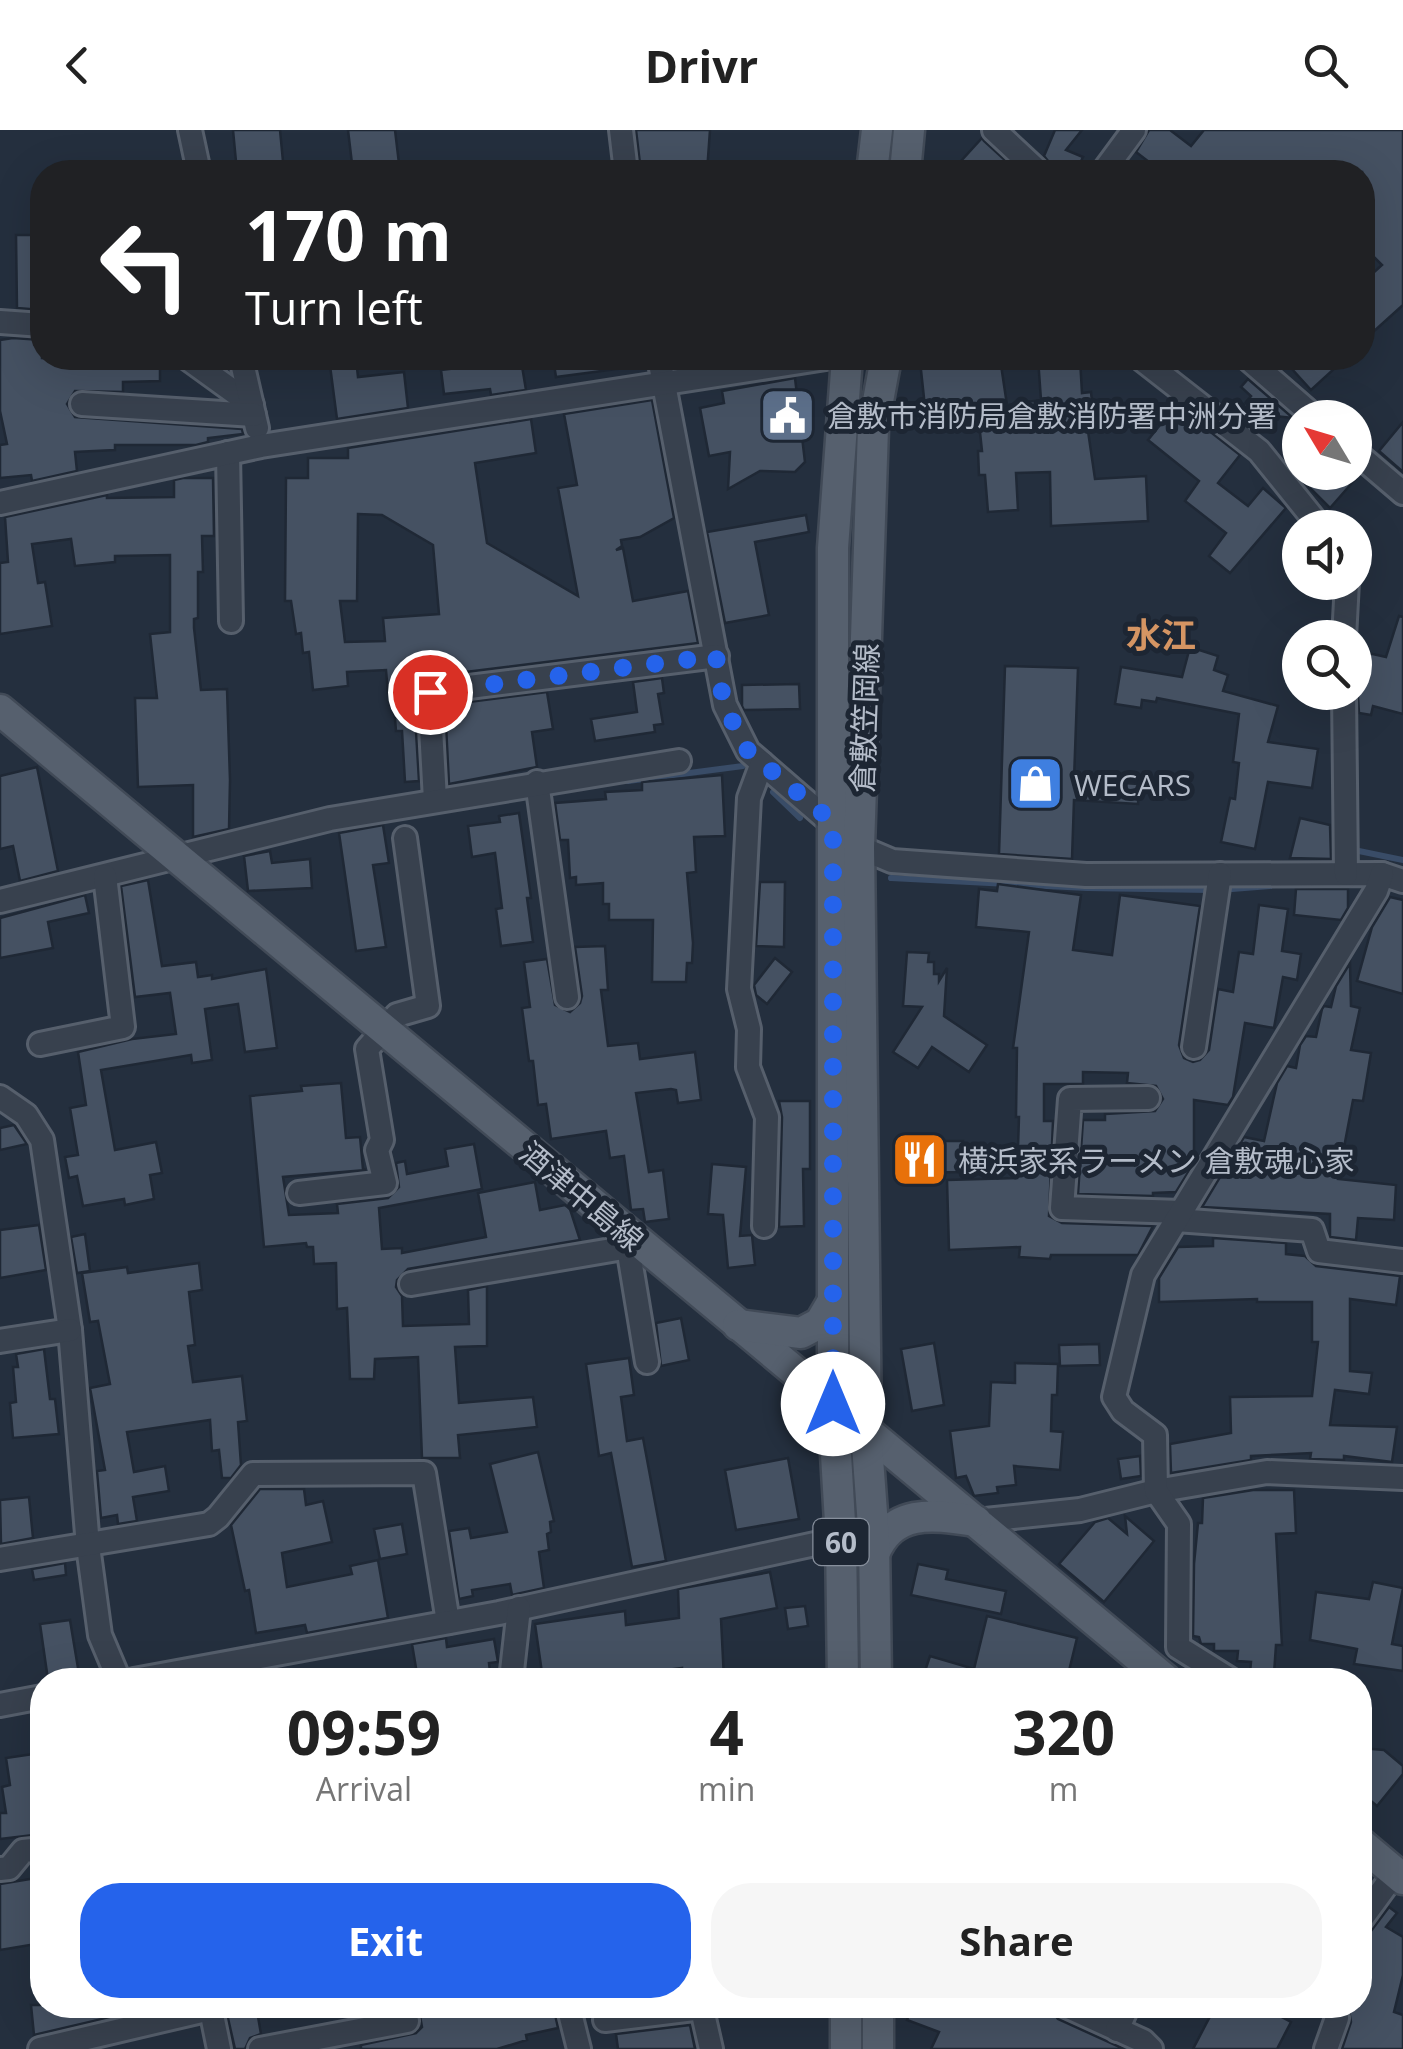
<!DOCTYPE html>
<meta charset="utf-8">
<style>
:root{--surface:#fff;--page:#f6f6f6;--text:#222;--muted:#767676;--accent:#2563eb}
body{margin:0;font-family:"Open Sans","Noto Sans JP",sans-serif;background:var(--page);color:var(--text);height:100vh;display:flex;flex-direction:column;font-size:38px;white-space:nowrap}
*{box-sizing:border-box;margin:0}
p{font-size:32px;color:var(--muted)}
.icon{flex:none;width:55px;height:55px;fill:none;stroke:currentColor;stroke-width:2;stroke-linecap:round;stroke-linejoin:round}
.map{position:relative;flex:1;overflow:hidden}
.side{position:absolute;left:30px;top:1538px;width:1342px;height:350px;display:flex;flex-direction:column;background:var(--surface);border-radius:40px;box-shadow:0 10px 40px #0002}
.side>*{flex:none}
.top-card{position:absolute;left:30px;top:30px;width:1345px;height:210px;border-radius:40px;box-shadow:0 10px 40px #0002;background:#202124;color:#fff;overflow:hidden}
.needle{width:65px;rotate:308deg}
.fabs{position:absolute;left:1282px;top:270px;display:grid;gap:20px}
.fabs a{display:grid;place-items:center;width:90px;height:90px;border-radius:50%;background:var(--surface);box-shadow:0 10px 40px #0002;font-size:50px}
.pin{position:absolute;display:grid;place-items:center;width:85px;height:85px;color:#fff;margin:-42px;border:5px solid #fff;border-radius:50%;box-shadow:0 2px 10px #0007}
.me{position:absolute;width:110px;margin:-55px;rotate:0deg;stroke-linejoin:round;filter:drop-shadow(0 0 8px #0008)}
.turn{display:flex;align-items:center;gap:35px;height:210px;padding:0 50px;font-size:45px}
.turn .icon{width:130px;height:130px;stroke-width:2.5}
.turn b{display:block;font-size:70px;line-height:85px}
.eta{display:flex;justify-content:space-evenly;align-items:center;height:170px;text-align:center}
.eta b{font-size:60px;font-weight:700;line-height:70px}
.cta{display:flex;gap:20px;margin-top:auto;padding:20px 50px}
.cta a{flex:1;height:115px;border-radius:40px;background:var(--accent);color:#fff;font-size:40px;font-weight:700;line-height:115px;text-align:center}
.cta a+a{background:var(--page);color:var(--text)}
header{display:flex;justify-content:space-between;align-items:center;height:130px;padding:0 50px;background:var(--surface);font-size:45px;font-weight:700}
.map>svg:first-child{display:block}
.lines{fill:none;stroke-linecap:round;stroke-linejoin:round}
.stream{stroke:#394c67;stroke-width:6}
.building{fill:#455162;stroke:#1f2835;stroke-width:2.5;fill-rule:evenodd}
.minor-casing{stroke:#565f6c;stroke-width:28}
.major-casing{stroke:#414a57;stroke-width:35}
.minor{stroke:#38414e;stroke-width:22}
.major{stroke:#56606e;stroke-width:30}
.route{stroke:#2563eb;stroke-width:18;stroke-dasharray:0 32.4}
.labels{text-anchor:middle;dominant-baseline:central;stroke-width:10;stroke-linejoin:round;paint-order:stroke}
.shield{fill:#1d2633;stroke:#878f9c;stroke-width:2.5}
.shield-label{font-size:28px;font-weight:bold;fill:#b4bcc9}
.poi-label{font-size:30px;fill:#b4bcc9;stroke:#1d2633;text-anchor:start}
.street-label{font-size:30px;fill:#b4bcc9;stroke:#1d2633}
.quarter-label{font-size:35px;font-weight:bold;fill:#d59563;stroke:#1d2633}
</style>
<header><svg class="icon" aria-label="back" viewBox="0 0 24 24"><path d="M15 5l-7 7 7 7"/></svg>Drivr<svg class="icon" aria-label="search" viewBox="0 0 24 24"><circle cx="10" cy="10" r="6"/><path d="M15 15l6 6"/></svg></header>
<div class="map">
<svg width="1403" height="1919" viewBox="0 0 1403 1919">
<rect width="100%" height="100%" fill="#242f3e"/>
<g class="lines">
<!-- stream -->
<g class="stream">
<path d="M628,651l115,-15"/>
<path d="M773,662l27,26"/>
<path d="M1354,720l49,10"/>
<path d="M891,748l196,10 123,2"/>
<path d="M1232,759l38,-3"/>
</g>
</g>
<!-- building -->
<g class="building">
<path d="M233,0h47l4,42h-47z"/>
<path d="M348,0h47l5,42h-47z"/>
<path d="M636,0h74l-3,42h-66z"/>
<path d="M1055,0h27l-16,20 17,7 -7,15 -23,-5 -9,-11z"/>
<path d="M1149,0h21l21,16 13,-16h199v175l-41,37v-59l20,-18 -20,-20v-73h-200l-26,-20z"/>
<path d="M982,8l2,3 34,31h-67z"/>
<path d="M16,105h26v75l-25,-2z"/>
<path d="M13,208l29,2v18l61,3v-3h57v23l-37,1v10l-48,-1 -8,13 8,13 167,12 1,5 -35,4v4l-12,3h-81v5l-40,2 2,19 -45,10 -1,-6 -31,3v-33l7,-1 -7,-33v-71z"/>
<path d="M329,228h27l2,19 46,-5 4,36 -71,11z"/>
<path d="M553,228h63l1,11 -61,8z"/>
<path d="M949,228h51l7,47 34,-5 -3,-42h42l2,35 9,-1 4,38 -7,1 7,48 51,-3 2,45 -97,5 -1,-54 -34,1 2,37 -30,2 -3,-37h-6l-1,-24h4l-5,-47 -50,15 -6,-20 3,-1 -4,-37z"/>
<path d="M1282,228h64l-35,32z"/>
<path d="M521,230l5,30 -35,5 -1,-6 -46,5 -3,-24z"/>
<path d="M795,248l10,84 -10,10 -35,-1 -32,18 2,-37 -21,4 -9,-48 24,-5 -2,-12z"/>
<path d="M1248,249l45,39 -18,-2 -12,16h-4l-23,-18 15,-18 -10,-9z"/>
<path d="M652,270l22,118 -34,19 -19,3 1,6 -6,4 7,-2 10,53 55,-10 10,52 -249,31v-12l-37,3 7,116 -14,1 -3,-51h-6l-3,-38h-5l-2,-23 -39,2 1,14 -35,4 -4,-38 -6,1 -2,-20 -5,1 -5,-33h-6l1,-123h22v-20h40v-10l183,-29 5,34 -61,10 12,80 91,53 -20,-108 19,-3 -13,-71zM358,384l24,1 51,30 6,69 -56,4 2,23 -40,1 -5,-41h17z"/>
<path d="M1176,275l64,50 -22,28 30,23 15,-18 23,20 -56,65 -21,-17 17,-23 -41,-32 14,-20 -51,-41z"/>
<path d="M1403,292v50l-24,-21z"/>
<path d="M1309,342h47l3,3 -29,33 -28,-28z"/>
<path d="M183,348h30l1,58h-12l1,36h-5v46l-4,1v9l7,62 26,-1 3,91 -1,49 -36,8v-52l-55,2 -3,-89h22l-7,-64 20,-2v-77l-55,1v6l-40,4 -4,-27 -39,5 6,39 7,-1 7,44 -52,8v-71l8,-1 -3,-45 102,-22v3l67,-1v-17z"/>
<path d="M806,385l3,17 -54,10 14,73 -44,8 -18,-91z"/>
<path d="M1399,486l4,1v97l-30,-8 -2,9 -12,-2 -4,-63 31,7z"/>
<path d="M1190,517l28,9 -4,14 14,5 -5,16 55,15 -10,36 50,7 -6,39 -44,-6 -13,67 -34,-7 9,-44 5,1 4,-36 -6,-1 6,-48 -82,-16 -1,4 -14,-2 -1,8 -26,-4 6,-37 61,10z"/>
<path d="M1005,536l73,2 -4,112 65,4 -1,20 -64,-4 -2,59 -73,-5z"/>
<path d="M662,548l2,15 -6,1 5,30 -9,1 1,7 -60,9 -4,-22 46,-7 -4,-30z"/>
<path d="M799,554l1,25 -56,1 -2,-4v-21z"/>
<path d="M547,562l6,37 -21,3 5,35 -88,17 -4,-79z"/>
<path d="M37,637l21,104 -38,10 -7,-35 -13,3v-73z"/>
<path d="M722,645l3,61 -31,1 2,35 -9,1 6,70 -1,20h-5l-1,19h-34l1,-62h-44v-16h-6v-21l-27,2v-8l-6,1 -2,-38h-8l-5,-37 51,-4 -1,-7 37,-2v-8z"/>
<path d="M519,683l12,85h-4l6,44 -32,4 -5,-37 6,-1 -7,-55 -23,4 -4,-31 32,-4 -1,-6z"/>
<path d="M1300,688l30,7 1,34 -41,-1z"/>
<path d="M383,695l6,38 -16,2 13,82 -30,4 -17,-118z"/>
<path d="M270,721l2,12 38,-4 2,29 -64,3 -4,-35z"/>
<path d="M148,750l14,86 34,-4 2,15 14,-2v4l54,-10 11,79 -32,4 -7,-48 -33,5 7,51 -20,3 -1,-8 -90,15 14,80 41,-8 6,31 -12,2 4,24 -29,6 -1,-6 -41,7 -6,-30 -8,2 -4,-21 13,-2 -8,-47 16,-3 -8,-53 54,-13 44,-5 -6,-41 -35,4 -14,-111z"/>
<path d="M760,752h25l-1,65 -28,-1z"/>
<path d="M998,754l83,11 -8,55 39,5 8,-60 80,11 -21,139 5,13 9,4 7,-2 9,-10 9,-61 15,3 6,-40 14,2 6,-49 29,4 -6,42 19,3 -4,26 -14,-3 -9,51 -29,-5 -12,74 -5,8 -34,-5v63l-18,29 -23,1v3l-75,-2 5,-74h22v-6l50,-3 8,-12 -7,-13 -29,-3 1,-10 -45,-1v12h-39v37h9l-4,95 13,7 91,3 -15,29h-87l-1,4 -31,-2 1,-10 -71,3 -2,-70 70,-2 2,-61h-3l1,-69h-4l16,-116 -53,-5 3,-38 18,2z"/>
<path d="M1296,759h52v19l-7,12 -47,-5z"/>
<path d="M85,765l4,18 -41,9 5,26 -53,10v-40z"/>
<path d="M1390,767l13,3v94l-46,-13 15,-54z"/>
<path d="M605,816l3,44h-7l7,56 30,-3 2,16 55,-7 6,48 -23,3 -2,-13 -5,-1 -35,4 13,79 14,-2 6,49 -24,3 -2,-13 -12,1 -7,-54 -14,2 -4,-27 -55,8 -5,-35 -8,1 -5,-44h-4l-7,-53 8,-1 -6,-45 23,-3 8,46 15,7 10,-9 2,-7 -7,-49z"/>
<path d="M907,822l22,1 -1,9h6v12h5v7l8,-13 -3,48 43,29 -18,27 -37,-25 -14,21 -25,-16 29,-45 -19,-1z"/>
<path d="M775,828l17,14 -25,32 -11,-9 -2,-10z"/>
<path d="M1350,833l1,43 9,2 -9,42 20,3 -8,48 -10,-1 -15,79 58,6 -2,35 -36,-2 -2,22 -26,-3v-23l-128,-7 21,-35h9l3,-20 9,-15 20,4 13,-58 10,-17 9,2 4,-23 6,-9 10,1 6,-28 2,-3 7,1 5,-21z"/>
<path d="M341,953l5,55 14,-1 3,32 3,1 -83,7 6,38 49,-2 -1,-9 51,-6 11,-11 -3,-24 9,-2 2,13 41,-8 -3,-17 29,-5 8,45 -103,19 3,41 20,-1v5l84,-16 -8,-44 57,-11 5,28 25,-5 5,4 10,31 -172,29 -11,11 -1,7 6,9 1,30 66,-2 -1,-34 19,-4v60l-32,1 4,56 74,-6 4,30 -79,8 2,23h-38l-4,-101 -43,2 -1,20h-24l-3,-71 -10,1 -1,-46 -22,1 -1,-17h-6l-1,-4 -42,4 -14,-151 52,-5 -1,-5z"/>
<path d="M779,971h31v68h-7l1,57 -25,1 3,-110z"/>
<path d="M14,995l13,19 -27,6v-22z"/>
<path d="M901,1011h62l1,31 -63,1z"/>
<path d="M712,1034l34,3 -6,69 12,-1 3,30 -27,3 -5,-53 -15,-1z"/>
<path d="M39,1095l7,45 -46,8v-48z"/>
<path d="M85,1104l5,37 -13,2 -6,-36z"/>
<path d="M1213,1108l73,5v11l19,2 11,10 84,10 -4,29 -46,-6v72l22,2 -3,21 -34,-4 -5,35 67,2 -5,35 -48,-6v4l-34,-1 1,-6 -60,3v4l-80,13 -1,-29 61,-11 -1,-36 82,-1 6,-54h-6v-40h-55v-3l-98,3v-24l19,-31 35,-1z"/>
<path d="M199,1133l3,27 -13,2 6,53 -7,1 5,36 49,-6 5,45 -9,1 3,43 -10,13h-9l-3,-28 -7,1 -2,-31 -83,12 7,40 31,-6 4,25 -36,6 4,24 -19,3 -1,-9 -16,3 -4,-47 8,-1 -15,-82 20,-4 -12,-63 -8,1 -8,-49 45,-6 1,6z"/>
<path d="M681,1188l8,42 -28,6 -5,-43z"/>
<path d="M934,1213l10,62 -32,6 -11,-62z"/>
<path d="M1099,1214l1,21 -40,1 -1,-21z"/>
<path d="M44,1219l6,50h5l4,35 -46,4 -3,-35 6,-1 -3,-35h5l-2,-13z"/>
<path d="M629,1228l5,37 -13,2 6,44 16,-3 23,123 -34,6 -21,-114 -12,3 -13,-92z"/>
<path d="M1015,1233l43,1 -1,31h-5l-1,36 12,1 -3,38 -46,-4 2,19 -19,2 1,6 -24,3 -8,-20 -10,2 -6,-47 39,-5 2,-44 24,1z"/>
<path d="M538,1322l16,69 -4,1 1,10 -4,2 2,16 -10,2 5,36 -32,7 -2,-11 -38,6 1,6 -14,3 -10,-68 20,-3 2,10 36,-6 -17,-68z"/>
<path d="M1140,1326l1,20 -20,3 -3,-20z"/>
<path d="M788,1328l11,61 -63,11 -11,-60z"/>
<path d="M260,1359h44l2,16 17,-4 9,41 -50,11 5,34 65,-13 -2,-8 28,-6 10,58 -81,15 -2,-8 -49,8 -7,-43 -4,1 -14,-66z"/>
<path d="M1253,1360h41l2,43 -20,1 6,111h-6l-2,29 -24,-1 1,-11 -14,-1 1,-10h-24v-7h-13l-2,-7 -6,-1 1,-72 4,-41h4l1,-25z"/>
<path d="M29,1367l4,41 -32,6 -1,-44z"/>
<path d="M1125,1386l29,25 -50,61 -45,-38 36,-42 13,-4 19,16z"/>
<path d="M402,1394l5,30 -27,5 -6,-30z"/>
<path d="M65,1433l1,12 -32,5 -2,-11z"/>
<path d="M918,1434l30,6 -2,9 60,12 -5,23 -90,-19z"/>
<path d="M770,1442l7,36 -56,11 3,60 -32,1v-9h-10v-3l-90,12h-49l-8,-56 90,-13 1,14 53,-7 -1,-29z"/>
<path d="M1373,1452l30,6 -11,56 11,2v25l-49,-7 3,-15 -47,-9 6,-48 53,7z"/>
<path d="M805,1476l3,20 -20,3 -3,-21z"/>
<path d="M987,1486l90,22 -9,37 -4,-1 -2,6h-140l8,-24 44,13z"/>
<path d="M70,1490l10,60h-32l-8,-56z"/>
<path d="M446,1508l1,9 47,-8 4,23 -9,1 2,17h-73l-6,-36z"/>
<path d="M1360,1618l24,2 19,16v8l-26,32 -17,-14z"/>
<path d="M40,1623l2,81 -42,5v-26h6l-4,-26 8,-2 -4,-27z"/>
<path d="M42,1747v66l-42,7v-66z"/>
<path d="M1389,1777l8,6 -11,14 17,10v38l-9,37 9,3v34h-61l9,-27 -3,-17h12v-69l11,-5z"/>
<path d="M31,1875h82l2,11 -81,19z"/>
<path d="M225,1875h31l5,29 -11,4 -5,11h-10z"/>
<path d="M418,1875h135l5,23 -32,7 1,5 -30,9h-136v-4l55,-12 6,-6z"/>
<path d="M912,1875h128l10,4 8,10 66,30h-193l8,-17 -32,-12z"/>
<path d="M1216,1875h43l32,17 -14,27h-84z"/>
<path d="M690,1895l5,24h-77l-2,-15z"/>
</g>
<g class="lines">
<defs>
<g id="minor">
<path d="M190,0l9,42"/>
<path d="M621,0l5,42"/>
<path d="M994,0l45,42"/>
<path d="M1103,42l31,-42"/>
<path d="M0,192l42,3"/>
<path d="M187,228l65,47"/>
<path d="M241,228l16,70"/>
<path d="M659,228l66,347 23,46 111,96 33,14 194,14 296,-1 21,7"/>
<path d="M1140,228l119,93 62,77"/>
<path d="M1247,228l69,60"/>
<path d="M82,274l172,11"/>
<path d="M1355,322l48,41"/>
<path d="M228,323l3,168"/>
<path d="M0,373l261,-57 565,-88"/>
<path d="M1344,508l3,-56"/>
<path d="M1344,562l2,182"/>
<path d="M762,633l-13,35 -10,191 10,40 -1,38 19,50 -3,109"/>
<path d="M537,652l30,215"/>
<path d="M435,670l-6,-108 288,-36"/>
<path d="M0,771l330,-82 349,-58"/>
<path d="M40,914l83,-17 -18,-151"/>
<path d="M1194,917l26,-173"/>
<path d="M0,967l26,18 16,25 28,190 18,216 12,89 19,45"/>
<path d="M1148,968l-78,1 -8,109 119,4"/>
<path d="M299,1063l86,-10 -8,-33 5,-10 -15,-91 30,-34 31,-9 -23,-168"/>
<path d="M1176,1090l136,10 7,21 84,10"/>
<path d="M628,1117l19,115"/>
<path d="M411,1154l230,-39"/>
<path d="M0,1211l70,-11"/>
<path d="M976,1391l104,-11 76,-19 111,-19 136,6"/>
<path d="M0,1429l209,-35 9,-7 35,-43 171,-1 24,149"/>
<path d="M134,1550l365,-67 357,-78"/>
<path d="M511,1550l8,-72"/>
<path d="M1231,1550l-53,-33 1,-123 -23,-33 -1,-56 -32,-24 -9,-14 29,-122 233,-384 6,-17"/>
<path d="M0,1575l42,-8"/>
<path d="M0,1739l9,-1 14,-17 19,-2"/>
<path d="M1360,1791l35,-48"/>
<path d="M210,1875l9,44"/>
<path d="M568,1875l11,44"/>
<path d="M701,1875l10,44"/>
<path d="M1064,1875l79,36 8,8"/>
<path d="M605,1890l97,-12"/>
<path d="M1117,1900l11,-25"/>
<path d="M40,1919l170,-40"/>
<path d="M260,1919l147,-28"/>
<path d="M1326,1919l11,-31 -5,-13"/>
</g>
<g id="major">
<path d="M872,42l5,-42"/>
<path d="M905,42l4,-42"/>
<path d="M0,580l1166,970"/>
<path d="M738,1195l63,8 19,-10 13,-22"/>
<path d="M874,1424c19,-47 61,-39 102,-33"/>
<path d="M843,1550l-2,-141 -8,-135v-856l14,-190"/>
<path d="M876,1550l-2,-140 -8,-109 -7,-584 14,-419 13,-70"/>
<path d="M1360,1713l43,36"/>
<path d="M846,1875v44"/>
<path d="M878,1875v44"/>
</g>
</defs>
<!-- minor casing -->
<use href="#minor" class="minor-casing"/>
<!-- major casing -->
<use href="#major" class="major-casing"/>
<!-- minor -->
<use href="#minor" class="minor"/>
<!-- major -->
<use href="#major" class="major"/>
</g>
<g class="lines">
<!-- route -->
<path class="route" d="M430,562l286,-36 8,49 24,46 85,71v582"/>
</g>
<!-- icons -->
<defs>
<symbol id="civic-square" viewBox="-11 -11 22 22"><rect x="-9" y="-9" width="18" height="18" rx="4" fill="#5c6f8a" stroke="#1d2633"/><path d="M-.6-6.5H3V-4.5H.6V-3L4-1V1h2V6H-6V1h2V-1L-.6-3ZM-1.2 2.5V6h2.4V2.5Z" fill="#fff"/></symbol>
<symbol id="shop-square" viewBox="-11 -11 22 22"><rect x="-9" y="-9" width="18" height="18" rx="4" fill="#3f7fe0" stroke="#1d2633"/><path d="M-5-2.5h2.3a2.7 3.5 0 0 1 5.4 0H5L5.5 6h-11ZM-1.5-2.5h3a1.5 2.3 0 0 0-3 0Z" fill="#fff"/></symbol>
<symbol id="restaurant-square" viewBox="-11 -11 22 22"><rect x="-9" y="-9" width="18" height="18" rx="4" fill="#e8710a" stroke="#1d2633"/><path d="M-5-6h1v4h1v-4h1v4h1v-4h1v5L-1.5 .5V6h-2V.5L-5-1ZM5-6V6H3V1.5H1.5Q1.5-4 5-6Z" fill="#fff"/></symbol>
</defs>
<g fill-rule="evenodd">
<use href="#civic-square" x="756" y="254" width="63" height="63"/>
<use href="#shop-square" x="1004" y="622" width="63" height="63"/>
<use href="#restaurant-square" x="888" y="998" width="63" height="63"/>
</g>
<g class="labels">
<!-- shield labels -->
<rect class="shield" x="813.5" y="1389" width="55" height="46" rx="8"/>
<g class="shield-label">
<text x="841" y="1412">60</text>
</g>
<!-- poi labels -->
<g class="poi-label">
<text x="827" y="285">倉敷市消防局倉敷消防署中洲分署</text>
<text x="1074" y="654">WECARS</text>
<text x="958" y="1030">横浜家系ラーメン 倉敷魂心家</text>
</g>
<!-- street labels -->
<g class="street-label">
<text transform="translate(864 588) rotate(-88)">倉敷笠岡線</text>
<text transform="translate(582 1066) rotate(40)">酒津中島線</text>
</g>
<!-- quarter labels -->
<g class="quarter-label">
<text x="1161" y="504">水江</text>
</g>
</g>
</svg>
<div class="fabs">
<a><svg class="needle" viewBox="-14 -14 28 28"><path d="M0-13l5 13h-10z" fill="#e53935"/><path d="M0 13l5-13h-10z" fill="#767676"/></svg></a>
<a><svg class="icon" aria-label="sound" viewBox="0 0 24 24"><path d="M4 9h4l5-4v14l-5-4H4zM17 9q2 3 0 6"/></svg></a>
<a><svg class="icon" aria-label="search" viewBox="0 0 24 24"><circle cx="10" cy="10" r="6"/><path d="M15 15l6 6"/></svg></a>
</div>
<div class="pin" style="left:430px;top:562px;background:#d93025"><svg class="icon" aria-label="arrive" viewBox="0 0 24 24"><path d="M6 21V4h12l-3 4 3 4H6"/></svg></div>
<svg class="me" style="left:833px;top:1274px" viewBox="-20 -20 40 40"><circle r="19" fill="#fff"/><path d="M0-13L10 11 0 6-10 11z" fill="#2563eb"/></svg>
<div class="top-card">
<div class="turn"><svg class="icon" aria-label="left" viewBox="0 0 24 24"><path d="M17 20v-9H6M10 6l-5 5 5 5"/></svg><div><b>170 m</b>Turn left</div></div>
</div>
<section class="side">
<div class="eta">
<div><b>09:59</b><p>Arrival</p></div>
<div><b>4</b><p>min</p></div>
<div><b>320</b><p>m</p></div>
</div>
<div class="cta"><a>Exit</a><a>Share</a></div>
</section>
</div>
